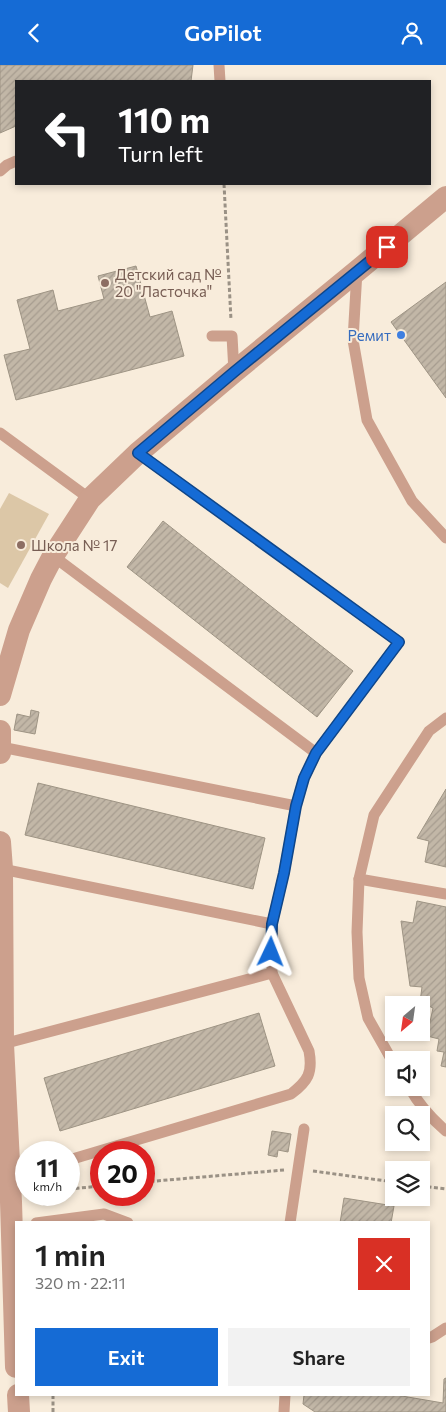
<!DOCTYPE html>
<meta charset="utf-8">
<style>
:root{--surface:#fff;--page:#f2f2f2;--text:#222;--muted:#767676;--accent:#156bd5}
body{margin:0;font-family:Commissioner,sans-serif;background:var(--page);color:var(--text);height:100vh;display:flex;flex-direction:column;font-size:19px;white-space:nowrap}
*{box-sizing:border-box;margin:0}
p{font-size:16px;color:var(--muted)}
.icon{flex:none;width:28px;height:28px;fill:none;stroke:currentColor;stroke-width:2;stroke-linecap:round;stroke-linejoin:round}
.map{position:relative;flex:1;overflow:hidden}
.side{position:absolute;left:15px;top:1156px;width:415px;height:175px;display:flex;flex-direction:column;background:var(--surface);border-radius:0px;box-shadow:0 2px 8px #0003}
.side>*{flex:none}
.hud{position:absolute;left:15px;top:15px;width:416px;height:105px;border-radius:0px;box-shadow:0 2px 8px #0003;background:#202124;color:#fff;overflow:hidden}
.needle{width:32px;rotate:209deg}
.buttons{position:absolute;left:385px;top:931px;display:grid;gap:10px}
.buttons a{display:grid;place-items:center;width:45px;height:45px;border-radius:0px;background:var(--surface);box-shadow:0 2px 8px #0003;font-size:25px}
.speed{position:absolute;left:15px;top:1076px;display:flex;gap:10px;font-size:25px;font-weight:700;text-align:center}
.speed>*{display:grid;place-content:center;width:65px;height:65px;border-radius:50%;background:var(--surface);box-shadow:0 2px 8px #0003;line-height:1}
.speed small{font-size:12px;font-weight:400}
.speed .limit{border:8px solid #d22;background:#fff;color:#111}
.pin{position:absolute;display:grid;place-items:center;width:42px;height:42px;color:#fff;margin:-21px;border-radius:10px;box-shadow:0 2px 8px #0006}
.me{position:absolute;width:55px;margin:-28px;rotate:2deg;stroke-linejoin:round;filter:drop-shadow(0 0 4px #0008)}
.turn{display:flex;align-items:center;gap:18px;height:105px;padding:0 20px;font-size:22px}
.turn .icon{width:65px;height:65px;stroke-width:2.5}
.turn b{display:block;font-size:35px;line-height:42px}
.round{display:grid;place-items:center;flex:none;width:52px;height:52px;border-radius:0px;background:var(--page)}
.overview{display:flex;align-items:center;justify-content:space-between;height:85px;padding:0 20px}
h1{font-size:30px;font-weight:600;line-height:38px}
.button{display:flex;gap:10px;margin-top:auto;padding:10px 20px}
.button a{flex:1;height:58px;border-radius:0px;background:var(--accent);color:#fff;font-size:20px;font-weight:600;line-height:58px;text-align:center}
.button a+a{background:var(--page);color:var(--text)}
header{display:flex;justify-content:space-between;align-items:center;height:65px;padding:0 20px;background:var(--accent);color:#fff;font-size:22px;font-weight:600}
.map>svg:first-child{display:block}
.park{fill:#dcc7a7}
.building{fill:url(#building-hatch);stroke:#9e9484}
.lines{fill:none;stroke-linecap:round;stroke-linejoin:round}
.path{stroke:#9a9185;stroke-width:3;stroke-dasharray:4 2.5;stroke-linecap:butt}
.service{stroke:#cca08d;stroke-width:11}
.minor{stroke:#cca08d;stroke-width:22}
.route-casing{stroke:#0e468a;stroke-width:12}
.route{stroke:#156bd5;stroke-width:9}
.education-dot{fill:#8d6e63;stroke:#f8ecdb;stroke-width:2}
.shop-dot{fill:#3f7fe0;stroke:#f8ecdb;stroke-width:2}
.labels{text-anchor:middle;dominant-baseline:central;stroke-width:4;stroke-linejoin:round;paint-order:stroke}
.education-label{font-size:15px;fill:#785e54;stroke:#f8ecdb;text-anchor:start}
.shop-label{font-size:15px;fill:#366cbe;stroke:#f8ecdb;text-anchor:end}
</style>
<header><svg class="icon" aria-label="back" viewBox="0 0 24 24"><path d="M15 5l-7 7 7 7"/></svg>GoPilot<svg class="icon" aria-label="person" viewBox="0 0 24 24"><circle cx="12" cy="8" r="4"/><path d="M4 21q1-7 8-7t8 7"/></svg></header>
<div class="map">
<svg width="446" height="1347" viewBox="0 0 446 1347">
<defs>
<pattern id="building-hatch" width="6" height="6" patternUnits="userSpaceOnUse" patternTransform="scale(1.25)"><rect width="6" height="6" fill="#c2b7a7"/><path d="M-1 1l2-2M0 6l6-6M5 7l2-2" fill="none" stroke="#a69c8f"/></pattern>
</defs>
<rect width="100%" height="100%" fill="#f8ecdb"/>
<!-- park -->
<path class="park" d="M9,428l40,21 -41,74 -8,-5v-74z"/>
<!-- building -->
<g class="building">
<path d="M0,0h193l-2,16h-175v45l-16,7z"/>
<path d="M136,201l14,51 22,-6 12,45 -168,44 -12,-45 26,-6 -13,-49 36,-10 5,21 46,-12 -6,-23z"/>
<path d="M446,217v116l-55,-76z"/>
<path d="M163,456l190,150 -36,46 -190,-150z"/>
<path d="M31,645l8,2 -4,22 -21,-4 3,-16 13,3z"/>
<path d="M38,718l227,55 -12,51 -228,-54z"/>
<path d="M446,724v78l-21,-5 4,-21 -12,-3z"/>
<path d="M417,836l29,6v160l-5,-1 3,-14 -7,-1 2,-12 -12,-3 6,-28 -13,-6 2,-15 -12,-1 -9,-65 12,2z"/>
<path d="M259,948l16,53 -215,65 -16,-53z"/>
<path d="M272,1066l19,3 -3,18 -10,-2 -1,7 -9,-2z"/>
<path d="M344,1133l50,8 -3,17h-51z"/>
<path d="M446,1313v34h-131l-12,-8 1,-9h92l47,8 1,-24z"/>
</g>
<g class="lines">
<!-- path -->
<g class="path">
<path d="M224,119l7,136"/>
<path d="M313,1106l81,11"/>
<path d="M144,1117l140,-12"/>
<path d="M421,1121l25,3"/>
<path d="M69,1124l32,-3"/>
<path d="M44,1130l1,11"/>
<path d="M53,1347v-17"/>
</g>
<!-- service -->
<g class="service">
<path d="M219,0l1,16"/>
<path d="M0,106l7,-6 9,-4"/>
<path d="M357,206l-4,69 14,80 45,81 34,37"/>
<path d="M212,271h20l2,36"/>
<path d="M0,368l90,66"/>
<path d="M53,491l263,197"/>
<path d="M1,682l295,59"/>
<path d="M2,804l270,55"/>
<path d="M359,814l87,15"/>
<path d="M3,979l269,-71"/>
<path d="M394,999l-26,-46 -9,-40 -2,-46 2,-53 15,-64 55,-84 17,-13"/>
<path d="M409,1022c9,16 23,32 37,44"/>
<path d="M69,1095l222,-66c17,-13 22,-21 18,-43l-37,-78v-49l12,-51 12,-67 8,-28 12,-25 83,-111 -261,-189"/>
<path d="M9,1112l17,-5"/>
<path d="M36,1158l68,-9 24,9"/>
<path d="M290,1158l14,-94"/>
<path d="M429,1273l3,-1 14,-9"/>
<path d="M284,1347l1,-17"/>
</g>
<!-- minor -->
<g class="minor">
<path d="M0,630l19,-65 22,-51 12,-23 37,-57 48,-46 96,-81 123,-101 89,-74"/>
<path d="M0,666v22"/>
<path d="M0,777l2,27 1,175 8,158 5,165"/>
<path d="M18,1330l1,17"/>
</g>
</g>
<g class="lines">
<defs>
<path id="route" d="M271,887l1,-28 12,-51 12,-67 8,-28 12,-25 83,-111 -261,-189 96,-81 153,-125"/>
</defs>
<!-- route casing -->
<use href="#route" class="route-casing"/>
<!-- route -->
<use href="#route" class="route"/>
</g>
<!-- markers -->
<g class="education-dot">
<circle cx="105" cy="218" r="5"/>
<circle cx="21" cy="480" r="5"/>
</g>
<circle class="shop-dot" cx="401" cy="270" r="5"/>
<g class="labels">
<!-- education labels -->
<g class="education-label">
<text x="115" y="209">Детский сад №<tspan x="115" dy="17">20 "Ласточка"</tspan></text>
<text x="31" y="480">Школа № 17</text>
</g>
<!-- shop labels -->
<g class="shop-label">
<text x="391" y="270">Ремит</text>
</g>
</g>
</svg>
<div class="buttons">
<a><svg class="needle" viewBox="-14 -14 28 28"><path d="M0-13l5 13h-10z" fill="#e53935"/><path d="M0 13l5-13h-10z" fill="#767676"/></svg></a>
<a><svg class="icon" aria-label="sound" viewBox="0 0 24 24"><path d="M4 9h4l5-4v14l-5-4H4zM17 9q2 3 0 6"/></svg></a>
<a><svg class="icon" aria-label="search" viewBox="0 0 24 24"><circle cx="10" cy="10" r="6"/><path d="M15 15l6 6"/></svg></a>
<a><svg class="icon" aria-label="layers" viewBox="0 0 24 24"><path d="M12 4l9 5-9 5-9-5zM3 14l9 5 9-5"/></svg></a>
</div>
<div class="speed"><div>11<small>km/h</small></div><div class="limit">20</div></div>
<div class="pin" style="left:387px;top:182px;background:#d93025"><svg class="icon" aria-label="arrive" viewBox="0 0 24 24"><path d="M6 21V4h12l-3 4 3 4H6"/></svg></div>
<svg class="me" style="left:271px;top:887px" viewBox="-20 -20 40 40"><path d="M0-17L14 15 0 8-14 15z" fill="#156bd5" stroke="#fff" stroke-width="4"/></svg>
<div class="hud">
<div class="turn"><svg class="icon" aria-label="left" viewBox="0 0 24 24"><path d="M17 20v-9H6M10 6l-5 5 5 5"/></svg><div><b>110 m</b>Turn left</div></div>
</div>
<section class="side">
<div class="overview"><div><h1>1 min</h1><p>320 m · 22:11</p></div><a class="round" style="background:#d93025;color:#fff"><svg class="icon" aria-label="close" viewBox="0 0 24 24"><path d="M6 6l12 12M18 6L6 18"/></svg></a></div>
<div class="button"><a>Exit</a><a>Share</a></div>
</section>
</div>
